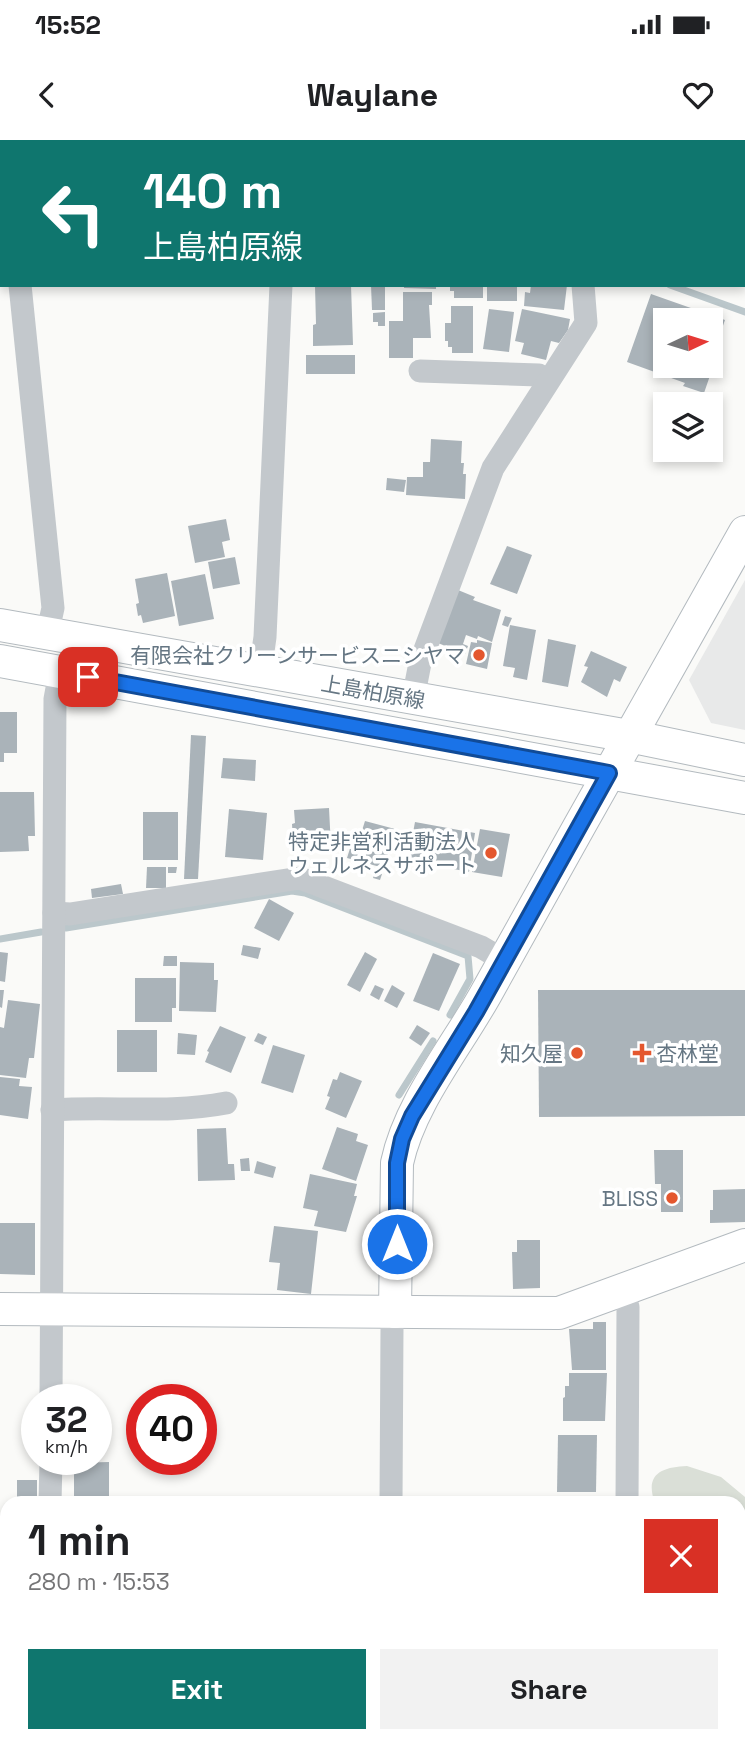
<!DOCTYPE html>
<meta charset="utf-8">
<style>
:root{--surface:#fff;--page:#f2f2f2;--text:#202124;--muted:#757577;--accent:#0f766e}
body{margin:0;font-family:"Space Grotesk","Noto Sans JP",sans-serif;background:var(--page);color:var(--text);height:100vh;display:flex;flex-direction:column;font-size:26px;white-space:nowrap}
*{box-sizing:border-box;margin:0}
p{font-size:23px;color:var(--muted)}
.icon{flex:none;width:38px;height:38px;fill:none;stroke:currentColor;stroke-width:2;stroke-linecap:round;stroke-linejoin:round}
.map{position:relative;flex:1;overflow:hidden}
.details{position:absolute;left:0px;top:1356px;width:746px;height:247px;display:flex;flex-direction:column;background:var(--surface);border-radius:21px 21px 0 0;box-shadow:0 4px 10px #0003}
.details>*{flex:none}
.hud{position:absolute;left:0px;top:0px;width:746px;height:147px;box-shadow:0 4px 10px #0003;background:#0f766e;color:#fff;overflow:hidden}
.needle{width:46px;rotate:86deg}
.tools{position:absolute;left:653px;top:168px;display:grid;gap:14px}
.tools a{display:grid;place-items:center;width:70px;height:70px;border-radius:0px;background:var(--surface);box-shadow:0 4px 10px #0003;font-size:35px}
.speed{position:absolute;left:21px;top:1244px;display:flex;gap:14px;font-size:35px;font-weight:700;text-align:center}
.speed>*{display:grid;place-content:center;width:91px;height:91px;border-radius:50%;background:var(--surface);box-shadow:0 4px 10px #0003;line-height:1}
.speed small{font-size:18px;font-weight:400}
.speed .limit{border:10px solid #d22;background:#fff;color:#111}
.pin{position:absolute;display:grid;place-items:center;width:60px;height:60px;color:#fff;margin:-30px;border-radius:14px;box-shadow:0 4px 10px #0006}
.me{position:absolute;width:77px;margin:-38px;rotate:0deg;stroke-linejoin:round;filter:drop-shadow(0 0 5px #0008)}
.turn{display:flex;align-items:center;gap:24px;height:147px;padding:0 28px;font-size:32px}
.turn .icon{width:91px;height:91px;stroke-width:2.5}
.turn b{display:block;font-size:49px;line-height:60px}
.round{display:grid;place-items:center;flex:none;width:74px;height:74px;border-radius:0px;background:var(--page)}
.overview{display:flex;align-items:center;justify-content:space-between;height:119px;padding:0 28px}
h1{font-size:42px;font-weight:600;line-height:52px}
.primary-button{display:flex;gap:14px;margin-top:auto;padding:14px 28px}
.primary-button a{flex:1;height:80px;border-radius:0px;background:var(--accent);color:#fff;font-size:28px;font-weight:600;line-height:80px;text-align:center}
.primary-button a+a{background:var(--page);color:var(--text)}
.status{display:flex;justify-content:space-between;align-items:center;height:49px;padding:0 35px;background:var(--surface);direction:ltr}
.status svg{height:19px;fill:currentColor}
header{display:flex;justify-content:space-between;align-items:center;height:91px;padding:0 28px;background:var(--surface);font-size:32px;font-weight:600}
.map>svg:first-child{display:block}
.built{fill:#e8e9e9}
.green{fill:#dadfd7}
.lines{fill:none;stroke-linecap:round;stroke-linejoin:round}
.stream{stroke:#bbc7cb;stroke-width:7}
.building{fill:#aab3b9}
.secondary-casing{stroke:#b3babf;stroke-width:34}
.street{stroke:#c3c8cc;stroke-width:23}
.secondary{stroke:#fff;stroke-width:32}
.route-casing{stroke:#114b97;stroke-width:18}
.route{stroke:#1a73e8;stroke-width:12}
.poi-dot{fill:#e4572e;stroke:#fff;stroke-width:2.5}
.labels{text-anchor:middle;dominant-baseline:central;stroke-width:7;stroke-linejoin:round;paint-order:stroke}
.poi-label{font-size:21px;fill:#657683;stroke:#fff;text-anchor:end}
.street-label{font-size:21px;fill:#657683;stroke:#fff}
</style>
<div class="status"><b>15:52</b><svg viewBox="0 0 49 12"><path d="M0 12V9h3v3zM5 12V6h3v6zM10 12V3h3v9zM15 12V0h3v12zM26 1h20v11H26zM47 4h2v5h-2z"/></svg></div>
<header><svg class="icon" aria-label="back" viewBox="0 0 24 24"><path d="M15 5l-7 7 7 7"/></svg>Waylane<svg class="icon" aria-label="heart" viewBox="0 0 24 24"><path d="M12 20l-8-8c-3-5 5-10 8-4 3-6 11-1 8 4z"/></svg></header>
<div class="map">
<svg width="745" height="1602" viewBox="0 0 745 1602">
<rect width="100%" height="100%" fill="#fafaf8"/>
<!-- built -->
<path class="built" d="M745,440v150l-34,-7 -22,-43z"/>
<!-- green -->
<g class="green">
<path d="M687,1326l34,11 24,20v241l-3,4h-223l14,-6h205v-233h-83c-11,-29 7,-36 32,-37z"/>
<path d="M198,1596h126l4,6h-130z"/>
</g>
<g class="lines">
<!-- stream -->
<g class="stream">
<path d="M401,0l4,2"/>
<path d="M670,145l75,27"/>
<path d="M66,788l226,-37 13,2 163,63 2,23 -20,36"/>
<path d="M0,799l41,-7"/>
<path d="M399,955l34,-54"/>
</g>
</g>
<!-- building -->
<g class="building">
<path d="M351,145l2,60 -40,1v-21l3,-1 -1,-38z"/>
<path d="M371,145h14v25h-13z"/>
<path d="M404,145h32v4l-32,-1z"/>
<path d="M450,145h33v13h-29v-7h-4z"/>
<rect x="487" y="145" width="30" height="16"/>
<path d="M531,145h36l-3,25 -40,-4 1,-14 5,1z"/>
<path d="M403,152h29v13h-3l2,33h-18v20h-24v-37h14z"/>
<path d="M651,154l74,26 -14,40 -1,-40h-45v46l49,-2 -10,29 -21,-7 2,-3 -58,-21z"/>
<path d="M451,166h22v47h-21v-6h-4v-6h-3v-18h6z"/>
<path d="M489,169l25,3 -5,40 -26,-3z"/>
<path d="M522,169l48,10 -2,11 -9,13 -8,-2 -5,19 -25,-6 3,-11 -9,-2z"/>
<path d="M385,172v14h-7v-4h-5v-9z"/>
<rect x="306" y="215" width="49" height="19"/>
<path d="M431,299l31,2 -1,22h3l-1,11h3l-1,25 -59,-4 1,-18h16v-15h7z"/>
<path d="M387,338l19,2 -2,12 -18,-2z"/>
<path d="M226,379l4,21 -8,2 3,15 -30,6 -7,-37z"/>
<path d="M507,406l25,9 -15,39 -27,-10z"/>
<path d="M235,417l5,27 -27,5 -5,-27z"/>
<path d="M167,433l8,43 -32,7 -2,-8 -3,1 -2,-12 3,-1 -4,-24z"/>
<path d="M205,434l9,45 -35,7 -8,-45z"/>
<path d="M458,450l17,7 -2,3 28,10 -9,32 -14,-6 -1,3 -11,-4 -3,9 5,2 -3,8 -27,-11z"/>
<path d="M505,476l7,2 -4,9 -6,-2z"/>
<path d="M510,485l26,5 -9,50 -14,-3 2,-9 -12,-2z"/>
<path d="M548,499l28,6 -8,42 -26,-5z"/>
<path d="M477,500l15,3 -5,26 -21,-5 5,-22 6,1z"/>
<path d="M591,511l36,16 -7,15 -6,-3 -7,18 -26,-15 7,-15 -4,-1z"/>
<path d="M0,572h17v41h-13v9h-4z"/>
<path d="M191,595l15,1 -8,143h-14z"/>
<path d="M223,618l33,2 -1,21 -34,-3z"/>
<path d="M0,652h34l1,44h-7l1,15 -29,1z"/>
<path d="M329,668l2,39 -29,1v-7h-9l-1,-17 3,-1 -1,-13z"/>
<path d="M229,669l38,4 -4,47 -38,-3z"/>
<rect x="143" y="672" width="35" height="48"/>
<path d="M365,681l30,8 -11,39 -37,-10 5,-16 6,1z"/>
<path d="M415,682l60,11 -6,39 -61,-12z"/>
<path d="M480,689l30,5 -8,43 -30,-5z"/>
<path d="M147,727h19v21h-20z"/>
<path d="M168,727h9l-1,6h-8z"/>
<path d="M375,731l7,3 -2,6 -7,-2z"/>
<path d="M121,744l2,10 -31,4 -1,-9z"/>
<path d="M269,759l25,14 -15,28 -25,-13z"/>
<path d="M243,805l18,3 -3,11 -17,-4z"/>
<path d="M0,812l8,1 -3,29 -5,-1z"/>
<path d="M365,812l12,7 -17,33 -13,-7z"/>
<path d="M433,813l27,11 -21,47 -26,-10z"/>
<path d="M164,816h13v10h-14z"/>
<path d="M180,822l34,1v17h4l-2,32 -37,-1z"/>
<path d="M135,838h41v30h-4v14h-37z"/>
<path d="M375,845l9,4 -5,11 -9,-5z"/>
<path d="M392,845l13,8 -8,15 -13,-7z"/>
<path d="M0,850h4l-2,18 -2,-1z"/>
<path d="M538,850h207v126l-206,1z"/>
<path d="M8,860l32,4 -6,54h-5l-3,20 -26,-3v-48l4,1z"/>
<path d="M417,885l13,8 -9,13 -12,-8z"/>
<path d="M220,886l26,11 -15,36 -26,-11 4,-10 -2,-1z"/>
<rect x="117" y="890" width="40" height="42"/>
<path d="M178,893l19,2 -2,20 -18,-1z"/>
<path d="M258,893l9,4 -4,8 -9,-4z"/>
<path d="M273,905l32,10 -12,38 -32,-10z"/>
<path d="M340,932l22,9 -16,37 -21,-9 5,-12 -3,-1 6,-17 4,1z"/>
<path d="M0,937l20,2 -1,7 13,1 -4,32 -28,-4z"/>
<path d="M337,987l21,7 -2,7 12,4 -12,36 -34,-12z"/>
<path d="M226,988l2,36h6l1,16 -37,1 -1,-52z"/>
<path d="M654,1010h29v62h-22v-28h-6z"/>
<path d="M249,1018l1,13h-9l-1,-12z"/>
<path d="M257,1021l19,6 -3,11 -19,-5z"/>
<path d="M310,1034l47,10 -3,12h3l-11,36 -32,-6 4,-15 -15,-3z"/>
<path d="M745,1049v33l-35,1v-13h3v-20z"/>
<path d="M0,1083h35v52l-35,-1z"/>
<path d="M274,1086l44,5 -7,63 -34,-4 3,-27 -11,-1z"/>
<path d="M517,1100h23v48l-27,1 -1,-37h5z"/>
<path d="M593,1182h13v48h-34l-3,-41h24z"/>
<path d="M569,1233h38l-2,48h-42v-23l2,-1v-11h4z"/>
<path d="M558,1295h39l-1,57h-39z"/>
<path d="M109,1322v41h-35v-40z"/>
<rect x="17" y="1340" width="20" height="23"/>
<path d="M352,1596h32l3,6h-33z"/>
</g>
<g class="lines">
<defs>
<g id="secondary">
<path d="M0,485l629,111 116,24"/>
<path d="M0,521l745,137"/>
<path d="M0,1169l559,4 186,-68"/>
<path d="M395,1172l2,-149c13,-61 61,-118 91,-173 85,-153 171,-306 257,-458"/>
</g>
</defs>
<!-- secondary casing -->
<use href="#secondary" class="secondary-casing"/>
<!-- street -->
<g class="street">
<path d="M1,0l1,2"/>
<path d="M286,0l1,2"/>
<path d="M574,0v2"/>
<path d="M253,2l8,-2"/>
<path d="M0,57h2"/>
<path d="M20,145l33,323 -6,27"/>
<path d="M420,231l119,4 9,6"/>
<path d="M260,532l5,-35 16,-352"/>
<path d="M413,559l7,-36 73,-195 93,-145 -3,-38"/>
<path d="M54,773l16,1 230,-36 181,69 24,14"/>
<path d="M52,970c58,-4 117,4 174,-7"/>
<path d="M622,1150l6,17 -1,196"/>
<path d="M51,1260l4,-701 5,-27"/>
<path d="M50,1363l1,-43"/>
<path d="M391,1363l1,-176 3,-15"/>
<path d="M0,1461h7"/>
<path d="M440,1596l2,6"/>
<path d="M49,1602v-6"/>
</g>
<!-- secondary -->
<use href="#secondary" class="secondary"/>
</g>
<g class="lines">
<defs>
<path id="route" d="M88,537l521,96 -133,239 -64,104 -10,23 -5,24v81"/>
</defs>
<!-- route casing -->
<use href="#route" class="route-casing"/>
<!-- route -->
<use href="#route" class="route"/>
</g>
<!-- markers -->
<g class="poi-dot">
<circle cx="479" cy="515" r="7"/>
<circle cx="491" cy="713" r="7"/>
<circle cx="577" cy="913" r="7"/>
<path d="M638.5 902.5h7v7h7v7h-7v7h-7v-7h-7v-7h7z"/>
<circle cx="672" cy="1058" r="7"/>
</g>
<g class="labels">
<!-- poi labels -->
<g class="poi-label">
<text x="465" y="515">有限会社クリーンサービスニシヤマ</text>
<text x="477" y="701">特定非営利活動法人<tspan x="477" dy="24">ウェルネスサポート</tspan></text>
<text x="563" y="913">知久屋</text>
<text x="656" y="913" text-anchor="start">杏林堂</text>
<text x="658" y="1058">BLISS</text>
</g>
<!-- street labels -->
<g class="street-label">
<text transform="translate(373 552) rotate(10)">上島柏原線</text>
</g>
</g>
</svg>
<div class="tools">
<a><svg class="needle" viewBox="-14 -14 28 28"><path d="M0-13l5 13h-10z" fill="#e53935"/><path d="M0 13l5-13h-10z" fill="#757577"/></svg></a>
<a><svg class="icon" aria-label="layers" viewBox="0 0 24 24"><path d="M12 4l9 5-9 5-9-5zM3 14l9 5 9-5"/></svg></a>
</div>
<div class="speed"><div>32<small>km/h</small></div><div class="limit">40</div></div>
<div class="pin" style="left:88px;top:537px;background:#d93025"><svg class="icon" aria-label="arrive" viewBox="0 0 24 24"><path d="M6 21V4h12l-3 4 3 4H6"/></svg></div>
<svg class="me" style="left:397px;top:1104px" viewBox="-20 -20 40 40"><circle r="17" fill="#1a73e8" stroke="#fff" stroke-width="3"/><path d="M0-11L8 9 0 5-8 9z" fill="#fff"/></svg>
<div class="hud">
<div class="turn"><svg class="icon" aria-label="left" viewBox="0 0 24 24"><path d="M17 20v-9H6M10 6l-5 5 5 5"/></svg><div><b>140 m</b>上島柏原線</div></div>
</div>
<section class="details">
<div class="overview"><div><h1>1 min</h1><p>280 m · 15:53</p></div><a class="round" style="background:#d93025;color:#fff"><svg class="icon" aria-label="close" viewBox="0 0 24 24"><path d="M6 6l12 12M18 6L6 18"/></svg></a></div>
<div class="primary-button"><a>Exit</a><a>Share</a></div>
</section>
</div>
